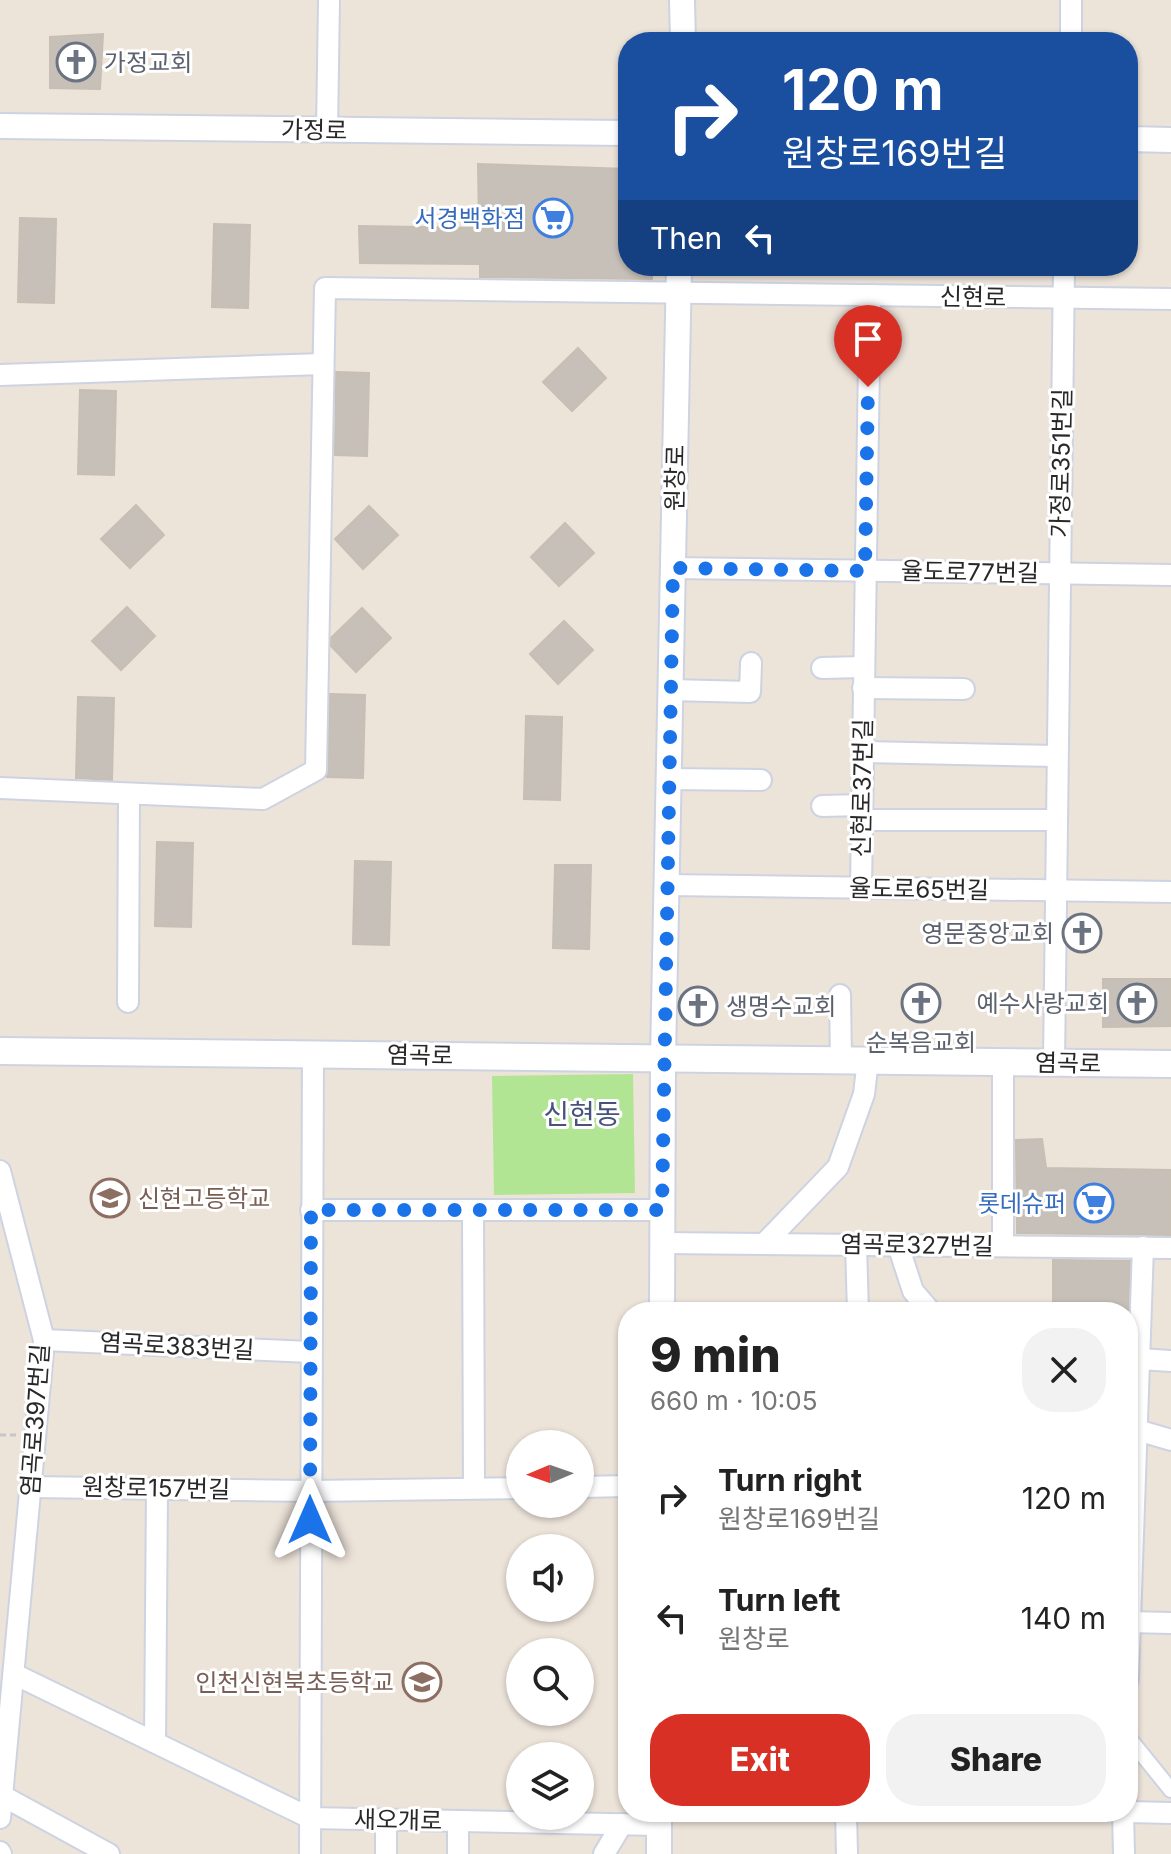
<!DOCTYPE html>
<meta charset="utf-8">
<style>
:root{--surface:#fff;--page:#f2f2f2;--text:#222;--muted:#767676;--accent:#d93025}
body{margin:0;font-family:Inter,"Noto Sans KR",sans-serif;background:var(--page);color:var(--text);height:100vh;display:flex;flex-direction:column;font-size:30px;white-space:nowrap}
*{box-sizing:border-box;margin:0}
p{font-size:26px;color:var(--muted)}
.icon{flex:none;width:44px;height:44px;fill:none;stroke:currentColor;stroke-width:2;stroke-linecap:round;stroke-linejoin:round}
.map{position:relative;flex:1;overflow:hidden}
.panel{position:absolute;left:618px;top:1302px;width:520px;height:520px;display:flex;flex-direction:column;background:var(--surface);border-radius:32px;box-shadow:0 2px 6px #0004}
.panel>*{flex:none}
.top-card{position:absolute;left:618px;top:32px;width:520px;height:244px;border-radius:32px;box-shadow:0 2px 6px #0004;background:#1a4fa0;color:#fff;overflow:hidden}
.needle{width:52px;rotate:268deg}
.fabs{position:absolute;left:506px;top:1430px;display:grid;gap:16px}
.fabs a{display:grid;place-items:center;width:88px;height:88px;border-radius:50%;background:var(--surface);box-shadow:0 2px 6px #0004;font-size:40px}
.pin{position:absolute;display:grid;place-items:center;width:68px;height:68px;color:#fff;margin:-82px -34px;border-radius:50% 50% 50% 0;rotate:-45deg;box-shadow:0 0 8px #0007}
.pin .icon{rotate:45deg}
.me{position:absolute;width:88px;margin:-44px;rotate:0deg;stroke-linejoin:round;filter:drop-shadow(0 0 6px #0008)}
.turn{display:flex;align-items:center;gap:28px;height:168px;padding:0 32px;font-size:36px}
.turn .icon{width:104px;height:104px;stroke-width:2.5}
.turn b{display:block;font-size:56px;line-height:68px}
.then{display:flex;align-items:center;height:76px;padding:0 32px;background:#0003;gap:16px;font-size:30px}
.round{display:grid;place-items:center;flex:none;width:84px;height:84px;border-radius:32px;background:var(--page)}
.summary{display:flex;align-items:center;justify-content:space-between;height:136px;padding:0 32px}
h1{font-size:48px;font-weight:800;line-height:60px}
.cta{display:flex;gap:16px;margin-top:auto;padding:16px 32px}
.cta a{flex:1;height:92px;border-radius:32px;background:var(--accent);color:#fff;font-size:32px;font-weight:800;line-height:92px;text-align:center}
.cta a+a{background:var(--page);color:var(--text)}
ul{padding:0;list-style:none}
li{display:flex;align-items:center;gap:24px;height:120px;padding:0 32px}
li div{flex:1}
li b{display:block;font-size:30px}
li em{font-style:normal}
.map>svg:first-child{display:block}
.green{fill:#b2e593}
.building{fill:#c7c0b9;stroke:#c7bfb3;stroke-width:2}
.lines{fill:none;stroke-linecap:round;stroke-linejoin:round}
.pedestrian-casing{stroke:#ced3e2;stroke-width:18}
.minor-casing{stroke:#ced3e2;stroke-width:24}
.tertiary-casing{stroke:#ced3e2;stroke-width:28}
.secondary-casing{stroke:#ced3e2;stroke-width:30}
.path{stroke:#c7c7c7;stroke-width:3;stroke-dasharray:6 4;stroke-linecap:butt}
.pedestrian{stroke:#fff;stroke-width:14}
.minor{stroke:#fff;stroke-width:20}
.tertiary{stroke:#fff;stroke-width:24}
.secondary{stroke:#fff;stroke-width:26}
.route{stroke:#1a73e8;stroke-width:14;stroke-dasharray:0 25.2}
.labels{text-anchor:middle;dominant-baseline:central;stroke-width:6;stroke-linejoin:round;paint-order:stroke}
.worship-label{font-size:24px;fill:#5b616d;stroke:#fff;text-anchor:start}
.street-label{font-size:24px;fill:#282828;stroke:#fff}
.shop-label{font-size:24px;fill:#366cbe;stroke:#fff;text-anchor:end}
.education-label{font-size:24px;fill:#785e54;stroke:#fff;text-anchor:start}
.quarter-label{font-size:28px;fill:#47537a;stroke:#fff}
</style>
<div class="map">
<svg width="1171" height="1854" viewBox="0 0 1171 1854">
<rect width="100%" height="100%" fill="#ece3d9"/>
<!-- green -->
<path class="green" d="M633,1074l2,119 -141,2 -2,-119z"/>
<!-- building -->
<g class="building">
<path d="M103,34l-3,55 -50,-1v-51z"/>
<path d="M478,164l150,5v97h24v13l-172,-2v-13l-120,-1 -1,-37 120,2z"/>
<path d="M20,218l36,1 -2,84 -36,-1z"/>
<path d="M214,224l36,1 -2,83 -36,-1z"/>
<path d="M578,348l28,30 -34,33 -29,-29z"/>
<path d="M336,372l33,1 -2,83 -32,-1z"/>
<path d="M80,390l36,1 -2,84 -36,-1z"/>
<path d="M136,505l28,30 -34,33 -29,-29z"/>
<path d="M369,506l29,29 -35,34 -28,-30z"/>
<path d="M565,523l29,30 -35,33 -28,-29z"/>
<path d="M127,607l28,29 -34,34 -29,-29z"/>
<path d="M362,608l29,30 -35,34 -25,-26v-8z"/>
<path d="M564,621l29,29 -35,34 -28,-30z"/>
<path d="M330,694l35,1 -2,83 -36,-1z"/>
<path d="M78,697l36,1 -2,82 -36,-2z"/>
<path d="M526,716l36,1 -2,83 -36,-1z"/>
<path d="M157,842l36,1 -2,84 -36,-1z"/>
<path d="M355,861l36,1 -2,83 -36,-1z"/>
<path d="M555,865h36l-2,84 -36,-1z"/>
<path d="M1103,979h68v47l-68,1z"/>
<path d="M1042,1139l4,29 125,2v65l-154,-2 -1,-93z"/>
<path d="M1053,1260l77,1 -2,51h-75z"/>
</g>
<g class="lines">
<defs>
<path id="pedestrian" d="M1128,1737l43,53"/>
<g id="minor">
<path d="M1071,42v-42"/>
<path d="M327,131l2,-131"/>
<path d="M0,375l323,-11"/>
<path d="M673,568l498,7"/>
<path d="M822,668l42,-1"/>
<path d="M863,688l101,1"/>
<path d="M670,690l80,2 1,-29"/>
<path d="M863,752l193,4"/>
<path d="M668,779l93,1"/>
<path d="M0,788l263,11 53,-29 9,-482 846,11"/>
<path d="M822,806l40,-1"/>
<path d="M862,820h194"/>
<path d="M666,885l505,7"/>
<path d="M861,888l9,-593"/>
<path d="M840,995l1,65"/>
<path d="M128,1002l1,-208"/>
<path d="M1054,1062l10,-796"/>
<path d="M0,1171l44,169 -44,478"/>
<path d="M311,1210h351"/>
<path d="M473,1210l1,278"/>
<path d="M662,1243l509,5"/>
<path d="M764,1244l74,-77 26,-73 4,-34"/>
<path d="M856,1245l2,67"/>
<path d="M898,1245l15,46 18,21"/>
<path d="M1003,1246v-184"/>
<path d="M44,1340l267,12"/>
<path d="M1139,1359l32,2"/>
<path d="M1128,1423l9,7 34,10"/>
<path d="M31,1487l279,4 210,-3"/>
<path d="M580,1487l48,-1"/>
<path d="M1128,1622l43,1"/>
<path d="M14,1674l296,144 349,7"/>
<path d="M1128,1679l15,-432"/>
<path d="M155,1742l2,-254"/>
<path d="M1,1795l108,59"/>
<path d="M846,1812l1,42"/>
<path d="M1123,1812l1,42"/>
<path d="M1128,1812l43,1"/>
<path d="M386,1820v34"/>
<path d="M458,1821v33"/>
<path d="M0,1852l1,2"/>
<path d="M310,1854l3,-800"/>
<path d="M604,1854l18,-30"/>
</g>
<g id="tertiary">
<path d="M682,0l1,42"/>
<path d="M0,126l628,7"/>
<path d="M1128,139l43,1"/>
<path d="M662,1312l1,-254 16,-792"/>
<path d="M659,1854v-42"/>
</g>
<path id="secondary" d="M0,1051l1171,13"/>
</defs>
<!-- pedestrian casing -->
<use href="#pedestrian" class="pedestrian-casing"/>
<!-- minor casing -->
<use href="#minor" class="minor-casing"/>
<!-- tertiary casing -->
<use href="#tertiary" class="tertiary-casing"/>
<!-- secondary casing -->
<use href="#secondary" class="secondary-casing"/>
<!-- path -->
<path class="path" d="M0,1435h16"/>
<!-- pedestrian -->
<use href="#pedestrian" class="pedestrian"/>
<!-- minor -->
<use href="#minor" class="minor"/>
<!-- tertiary -->
<use href="#tertiary" class="tertiary"/>
<!-- secondary -->
<use href="#secondary" class="secondary"/>
</g>
<g class="lines">
<!-- route -->
<path class="route" d="M310,1520l1,-310h351l11,-642 192,3 3,-184"/>
</g>
<!-- icons -->
<defs>
<symbol id="church-ring" viewBox="-11 -11 22 22"><circle r="9.5" fill="#fff" stroke="#6b7280" stroke-width="1.5"/><path d="M-1.2-6h2.4v3.5h3.3v2.4h-3.3V6h-2.4V-.1h-3.3v-2.4h3.3Z" fill="#6b7280"/></symbol>
<symbol id="supermarket-ring" viewBox="-11 -11 22 22"><circle r="9.5" fill="#fff" stroke="#3f7fe0" stroke-width="1.5"/><path d="M-6-5.5h2.5l.6 2H6L4.5 2H-2.5L-4.4-4H-6ZM-1.5 3.2a1.3 1.3 0 1 0 .1 0ZM3 3.2a1.3 1.3 0 1 0 .1 0Z" fill="#3f7fe0"/></symbol>
<symbol id="school-ring" viewBox="-11 -11 22 22"><circle r="9.5" fill="#fff" stroke="#8d6e63" stroke-width="1.5"/><path d="M0-5L7-2L0 1L-7-2ZM-4 1L0 2.5L4 1V4Q0 6-4 4Z" fill="#8d6e63"/></symbol>
</defs>
<g fill-rule="evenodd">
<use href="#church-ring" x="54" y="40" width="44" height="44"/>
<use href="#supermarket-ring" x="531" y="196" width="44" height="44"/>
<use href="#church-ring" x="1060" y="911" width="44" height="44"/>
<use href="#church-ring" x="899" y="981" width="44" height="44"/>
<use href="#church-ring" x="1115" y="981" width="44" height="44"/>
<use href="#church-ring" x="676" y="984" width="44" height="44"/>
<use href="#school-ring" x="88" y="1176" width="44" height="44"/>
<use href="#supermarket-ring" x="1072" y="1181" width="44" height="44"/>
<use href="#school-ring" x="400" y="1660" width="44" height="44"/>
</g>
<g class="labels">
<!-- worship labels -->
<g class="worship-label">
<text x="104" y="62">가정교회</text>
<text x="1054" y="933" text-anchor="end">영문중앙교회</text>
<text x="1109" y="1003" text-anchor="end">예수사랑교회</text>
<text x="726" y="1006">생명수교회</text>
<text x="921" y="1042" text-anchor="middle">순복음교회</text>
</g>
<!-- street labels -->
<g class="street-label">
<text transform="translate(314 130) rotate(1)">가정로</text>
<text transform="translate(973 297) rotate(1)">신현로</text>
<text transform="translate(1061 463) rotate(-89)">가정로351번길</text>
<text transform="translate(675 478) rotate(-89)">원창로</text>
<text transform="translate(970 572) rotate(1)">율도로77번길</text>
<text transform="translate(862 788) rotate(-89)">신현로37번길</text>
<text transform="translate(919 889) rotate(1)">율도로65번길</text>
<text transform="translate(420 1055) rotate(1)">염곡로</text>
<text transform="translate(1068 1063) rotate(1)">염곡로</text>
<text transform="translate(917 1245) rotate(1)">염곡로327번길</text>
<text transform="translate(177 1346) rotate(3)">염곡로383번길</text>
<text transform="translate(35 1420) rotate(-86)">염곡로397번길</text>
<text transform="translate(156 1488) rotate(1)">원창로157번길</text>
<text transform="translate(398 1820) rotate(1)">새오개로</text>
</g>
<!-- shop labels -->
<g class="shop-label">
<text x="525" y="218">서경백화점</text>
<text x="1066" y="1203">롯데슈퍼</text>
</g>
<!-- education labels -->
<g class="education-label">
<text x="138" y="1198">신현고등학교</text>
<text x="394" y="1682" text-anchor="end">인천신현북초등학교</text>
</g>
<!-- quarter labels -->
<g class="quarter-label">
<text x="582" y="1114">신현동</text>
</g>
</g>
</svg>
<div class="fabs">
<a><svg class="needle" viewBox="-14 -14 28 28"><path d="M0-13l5 13h-10z" fill="#e53935"/><path d="M0 13l5-13h-10z" fill="#767676"/></svg></a>
<a><svg class="icon" aria-label="sound" viewBox="0 0 24 24"><path d="M4 9h4l5-4v14l-5-4H4zM17 9q2 3 0 6"/></svg></a>
<a><svg class="icon" aria-label="search" viewBox="0 0 24 24"><circle cx="10" cy="10" r="6"/><path d="M15 15l6 6"/></svg></a>
<a><svg class="icon" aria-label="layers" viewBox="0 0 24 24"><path d="M12 4l9 5-9 5-9-5zM3 14l9 5 9-5"/></svg></a>
</div>
<div class="pin" style="left:868px;top:387px;background:#d93025"><svg class="icon" aria-label="arrive" viewBox="0 0 24 24"><path d="M6 21V4h12l-3 4 3 4H6"/></svg></div>
<svg class="me" style="left:310px;top:1520px" viewBox="-20 -20 40 40"><path d="M0-17L14 15 0 8-14 15z" fill="#1a73e8" stroke="#fff" stroke-width="4"/></svg>
<div class="top-card">
<div class="turn"><svg class="icon" aria-label="right" viewBox="0 0 24 24"><path d="M7 20v-9h11M14 6l5 5-5 5"/></svg><div><b>120 m</b>원창로169번길</div></div>
<div class="then">Then<svg class="icon" aria-label="left" viewBox="0 0 24 24"><path d="M17 20v-9H6M10 6l-5 5 5 5"/></svg></div>
</div>
<section class="panel">
<div class="summary"><div><h1>9 min</h1><p>660 m · 10:05</p></div><a class="round"><svg class="icon" aria-label="close" viewBox="0 0 24 24"><path d="M6 6l12 12M18 6L6 18"/></svg></a></div>
<ul>
<li><svg class="icon" aria-label="right" viewBox="0 0 24 24"><path d="M7 20v-9h11M14 6l5 5-5 5"/></svg><div><b>Turn right</b><p>원창로169번길</p></div><em>120 m</em></li>
<li><svg class="icon" aria-label="left" viewBox="0 0 24 24"><path d="M17 20v-9H6M10 6l-5 5 5 5"/></svg><div><b>Turn left</b><p>원창로</p></div><em>140 m</em></li>
</ul>
<div class="cta"><a>Exit</a><a>Share</a></div>
</section>
</div>
